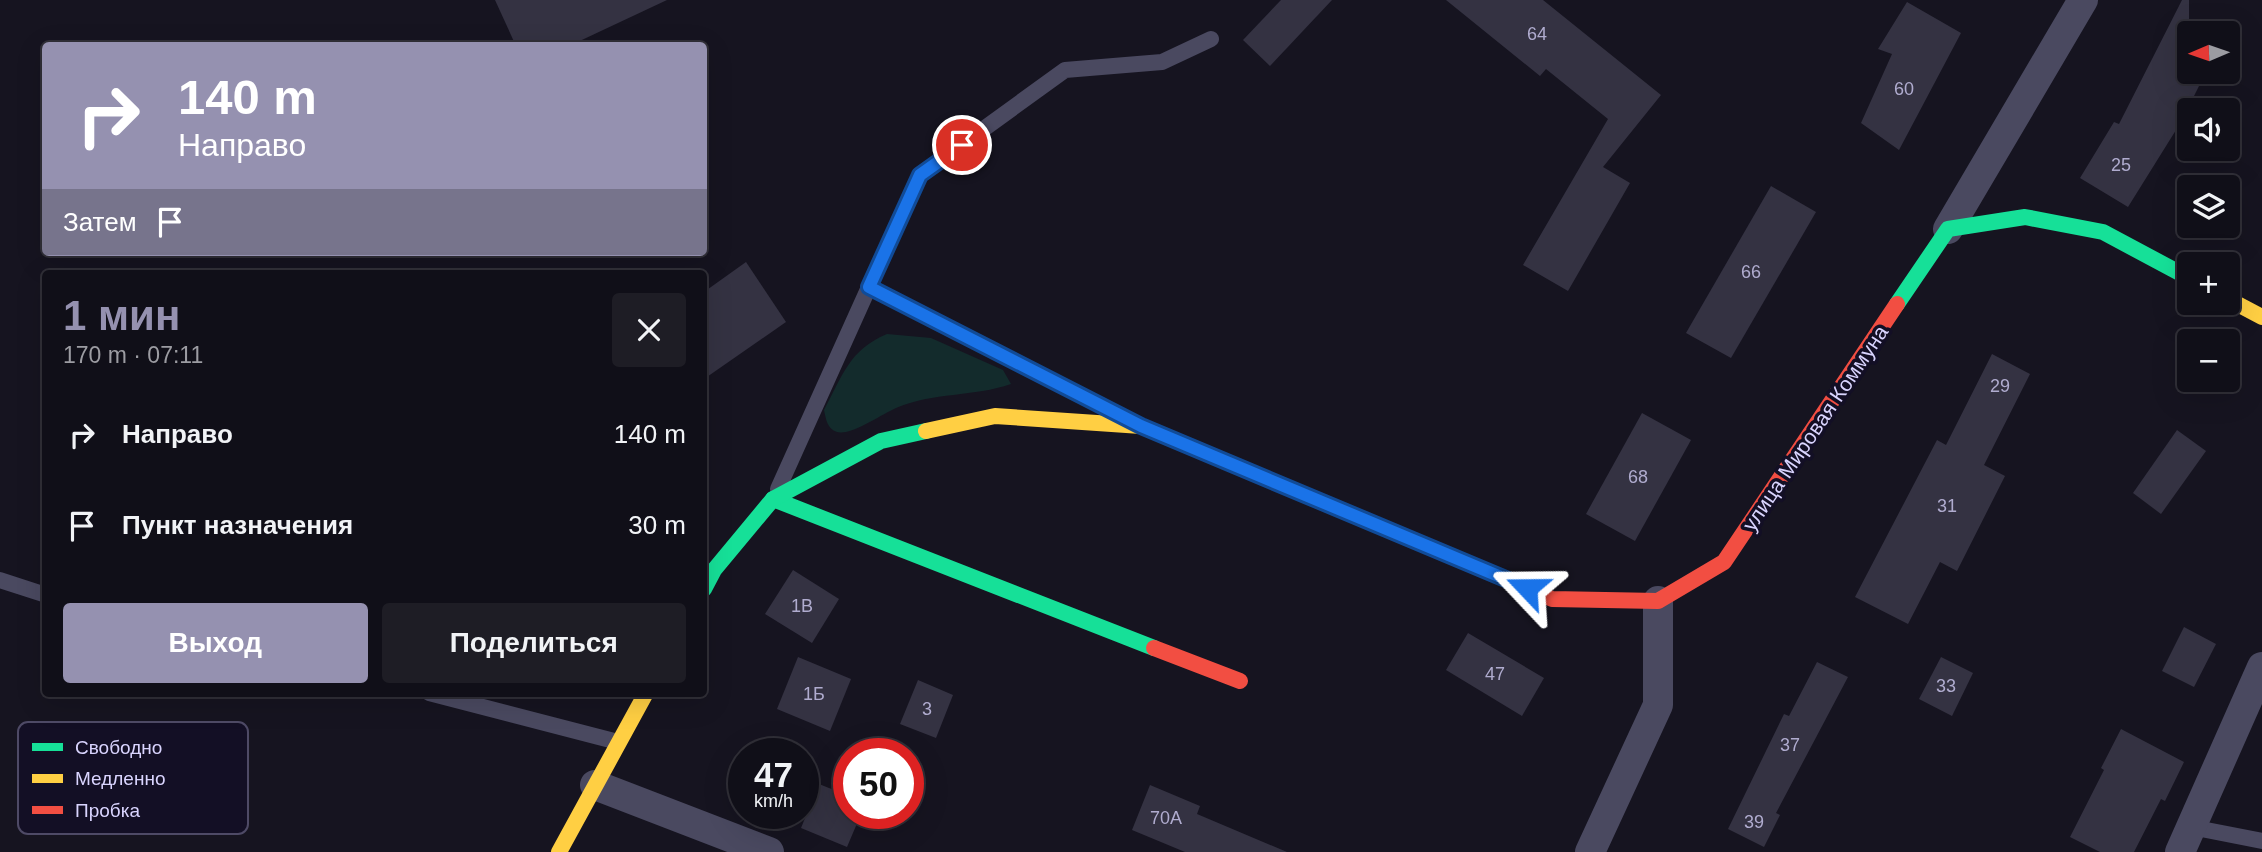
<!DOCTYPE html>
<html lang="ru">
<meta charset="utf-8">
<style>
:root{--surface:#100f18;--page:#1e1d25;--text:#f1f3f6;--muted:#9c9ca2;--line:#302f37;--accent:#9591b0}
body{margin:0;font-family:Helvetica,sans-serif;background:var(--page);color:var(--text);height:100vh;display:flex;flex-direction:column;font-size:26px;white-space:nowrap}
*{box-sizing:border-box;margin:0}
p{font-size:23px;color:var(--muted)}
.icon{flex:none;width:38px;height:38px;fill:none;stroke:currentColor;stroke-width:2;stroke-linecap:round;stroke-linejoin:round}
.map{position:relative;flex:1;overflow:hidden}
.details{position:absolute;left:42px;top:270px;width:665px;height:427px;display:flex;flex-direction:column;background:var(--surface);border-radius:7px;box-shadow:0 7px 28px #0002,0 0 0 2px var(--line)}
.details>*{flex:none}
.guide{position:absolute;left:42px;top:42px;width:665px;height:214px;border-radius:7px;box-shadow:0 7px 28px #0002,0 0 0 2px var(--line);background:#9591b0;color:#fff;overflow:hidden}
.needle{width:46px;rotate:268deg}
.controls{position:absolute;left:2177px;top:21px;display:grid;gap:14px}
.controls a{display:grid;place-items:center;width:63px;height:63px;border-radius:7px;background:var(--surface);box-shadow:0 7px 28px #0002,0 0 0 2px var(--line);font-size:35px}
.speed{position:absolute;left:728px;top:738px;display:flex;gap:14px;font-size:35px;font-weight:700;text-align:center}
.speed>*{display:grid;place-content:center;width:91px;height:91px;border-radius:50%;background:var(--surface);box-shadow:0 7px 28px #0002,0 0 0 2px var(--line);line-height:1}
.speed small{font-size:18px;font-weight:400}
.speed .limit{border:10px solid #d22;background:#fff;color:#111}
.pin{position:absolute;display:grid;place-items:center;width:60px;height:60px;color:#fff;margin:-30px;border:4px solid #fff;border-radius:50%;box-shadow:0 2px 7px #0007}
.me{position:absolute;width:77px;margin:-38px;rotate:293deg;stroke-linejoin:round;filter:drop-shadow(0 0 5px #0008)}
.turn{display:flex;align-items:center;gap:24px;height:147px;padding:0 21px;font-size:32px}
.turn .icon{width:91px;height:91px;stroke-width:2.5}
.turn b{display:block;font-size:49px;line-height:60px}
.then{display:flex;align-items:center;height:66px;padding:0 21px;background:#0003;gap:14px;font-size:26px}
.round{display:grid;place-items:center;flex:none;width:74px;height:74px;border-radius:7px;background:var(--page)}
.head{display:flex;align-items:center;justify-content:space-between;height:119px;padding:0 21px}
h1{font-size:42px;font-weight:700;line-height:52px;color:var(--accent)}
.action{display:flex;gap:14px;margin-top:auto;padding:14px 21px}
.action a{flex:1;height:80px;border-radius:7px;background:var(--accent);color:#fff;font-size:28px;font-weight:700;line-height:80px;text-align:center}
.action a+a{background:var(--page);color:var(--text)}
ul{padding:0;list-style:none}
li{display:flex;align-items:center;gap:21px;height:91px;padding:0 21px}
li div{flex:1}
li b{display:block;font-size:26px}
li em{font-style:normal}
.map>svg:first-child{display:block}
.green{fill:#132b2c}
.building{fill:#343242}
.lines{fill:none;stroke-linecap:round;stroke-linejoin:round}
.lane{stroke:#4a4960;stroke-width:16}
.street{stroke:#4a4960;stroke-width:30}
.fast{stroke:#16e098;stroke-width:16}
.slow{stroke:#ffcf43;stroke-width:16}
.jam{stroke:#f24e42;stroke-width:16}
.route-casing{stroke:#114b97;stroke-width:18}
.route{stroke:#1a73e8;stroke-width:12}
.labels{text-anchor:middle;dominant-baseline:central;stroke-width:7;stroke-linejoin:round;paint-order:stroke}
.number-label{font-size:18px;fill:#b0accf}
.street-label{font-size:21px;fill:#d9d4fe;stroke:#130f25}
.key{fill:#130f25;stroke:#4e4a66;stroke-width:2}
.key-label{font-size:19px;fill:#d9d4fe}
</style>
<div class="map">
<svg width="2262" height="852" viewBox="0 0 2262 852">
<rect width="100%" height="100%" fill="#161420"/>
<!-- green -->
<path class="green" d="M887,334l44,4 72,32 8,14c-37,13 -78,8 -115,24 -14,6 -45,28 -59,24 -10,-3 -11,-13 -13,-22 19,-35 25,-60 63,-76z"/>
<!-- building -->
<g class="building">
<path d="M495,0h172l-98,46h-53z"/>
<path d="M1281,0h51l-62,66 -27,-26z"/>
<path d="M1446,0h97l118,95 -58,72 27,16 -62,108 -45,-26 85,-146 -62,-50 -6,7z"/>
<path d="M2182,0h7v72h17l-25,50 -53,85 -48,-29 34,-56 5,2z"/>
<path d="M1907,2l54,31 -62,117 -38,-27 31,-69 -14,-5z"/>
<path d="M1771,186l45,26 -85,146 -45,-25z"/>
<path d="M746,262l40,60 -82,57v-87z"/>
<path d="M1992,354l38,20 -46,91 21,11 -48,95 -17,-9 -32,62 -53,-27 82,-157 9,5z"/>
<path d="M1642,413l49,27 -56,101 -49,-27z"/>
<path d="M2177,430l29,21 -45,63 -28,-21z"/>
<path d="M793,570l46,29 -27,44 -47,-29z"/>
<path d="M2184,627l32,17 -22,43 -32,-16z"/>
<path d="M1468,633l76,45 -22,38 -76,-46z"/>
<path d="M798,657l53,22 -21,52 -53,-22z"/>
<path d="M1941,657l32,16 -21,43 -33,-17z"/>
<path d="M1817,662l31,15 -72,136 4,2 -16,32 -36,-18 56,-115 5,2z"/>
<path d="M918,680l35,15 -17,43 -36,-14z"/>
<path d="M2121,729l63,33 -19,39 -4,-2 -27,53h-34l-30,-15 34,-67 -3,-2z"/>
<path d="M819,784l30,12v18h12l-14,33 -46,-19z"/>
<path d="M1150,785l50,21 -3,8 90,38h-102l-53,-22z"/>
</g>
<g class="lines">
<!-- lane -->
<g class="lane">
<path d="M1114,412l-245,-125 51,-112 145,-105 97,-8 49,-23"/>
<path d="M778,489l91,-202"/>
<path d="M0,580l46,15"/>
<path d="M429,693l189,49"/>
<path d="M2191,827l71,14"/>
</g>
<!-- street -->
<g class="street">
<path d="M1948,229l135,-229"/>
<path d="M595,785l174,67"/>
<path d="M1590,852l68,-147v-104"/>
<path d="M2180,852l82,-185"/>
</g>
<!-- fast -->
<g class="fast">
<path d="M1897,304l51,-75 77,-12 78,15 86,46"/>
<path d="M773,499l381,149"/>
<path d="M704,589l10,-19 59,-71 108,-58 45,-10"/>
</g>
<!-- slow -->
<g class="slow">
<path d="M2228,299l34,18"/>
<path d="M926,431l69,-15 146,10 343,144"/>
<path d="M559,852l87,-159"/>
</g>
<!-- jam -->
<g class="jam">
<path d="M1484,570l68,29 106,2 66,-39 173,-258"/>
<path d="M1154,648l86,33"/>
</g>
</g>
<g class="lines">
<defs>
<path id="route" d="M962,145l-42,30 -51,112 272,139 386,162"/>
</defs>
<!-- route casing -->
<use href="#route" class="route-casing"/>
<!-- route -->
<use href="#route" class="route"/>
</g>
<g class="labels">
<!-- number labels -->
<g class="number-label">
<text x="1537" y="34">64</text>
<text x="1904" y="89">60</text>
<text x="2121" y="165">25</text>
<text x="1751" y="272">66</text>
<text x="2000" y="386">29</text>
<text x="1638" y="477">68</text>
<text x="1947" y="506">31</text>
<text x="802" y="606">1В</text>
<text x="1495" y="674">47</text>
<text x="1946" y="686">33</text>
<text x="814" y="694">1Б</text>
<text x="927" y="709">3</text>
<text x="1790" y="745">37</text>
<text x="1166" y="818">70А</text>
<text x="1754" y="822">39</text>
</g>
<!-- street labels -->
<g class="street-label">
<text transform="translate(1815 428) rotate(-56)">улица Мировая Коммуна</text>
</g>
</g>
<!-- legend -->
<rect x="18" y="722" width="230" height="112" rx="10" class="key"/>
<rect x="32" y="743" width="31" height="8" fill="#16e098"/>
<rect x="32" y="774" width="31" height="9" fill="#ffcf43"/>
<rect x="32" y="806" width="31" height="8" fill="#f24e42"/>
<g class="key-label">
<text x="75" y="754">Свободно</text>
<text x="75" y="785">Медленно</text>
<text x="75" y="817">Пробка</text>
</g>
</svg>
<div class="controls">
<a><svg class="needle" viewBox="-14 -14 28 28"><path d="M0-13l5 13h-10z" fill="#e53935"/><path d="M0 13l5-13h-10z" fill="#9c9ca2"/></svg></a>
<a><svg class="icon" aria-label="sound" viewBox="0 0 24 24"><path d="M4 9h4l5-4v14l-5-4H4zM17 9q2 3 0 6"/></svg></a>
<a><svg class="icon" aria-label="layers" viewBox="0 0 24 24"><path d="M12 4l9 5-9 5-9-5zM3 14l9 5 9-5"/></svg></a>
<a>+</a>
<a>−</a>
</div>
<div class="speed"><div>47<small>km/h</small></div><div class="limit">50</div></div>
<div class="pin" style="left:962px;top:145px;background:#d93025"><svg class="icon" aria-label="arrive" viewBox="0 0 24 24"><path d="M6 21V4h12l-3 4 3 4H6"/></svg></div>
<svg class="me" style="left:1527px;top:588px" viewBox="-20 -20 40 40"><path d="M0-17L14 15 0 8-14 15z" fill="#1a73e8" stroke="#fff" stroke-width="4"/></svg>
<div class="guide">
<div class="turn"><svg class="icon" aria-label="right" viewBox="0 0 24 24"><path d="M7 20v-9h11M14 6l5 5-5 5"/></svg><div><b>140 m</b>Направо</div></div>
<div class="then">Затем<svg class="icon" aria-label="arrive" viewBox="0 0 24 24"><path d="M6 21V4h12l-3 4 3 4H6"/></svg></div>
</div>
<section class="details">
<div class="head"><div><h1>1 мин</h1><p>170 m · 07:11</p></div><a class="round"><svg class="icon" aria-label="close" viewBox="0 0 24 24"><path d="M6 6l12 12M18 6L6 18"/></svg></a></div>
<ul>
<li><svg class="icon" aria-label="right" viewBox="0 0 24 24"><path d="M7 20v-9h11M14 6l5 5-5 5"/></svg><div><b>Направо</b></div><em>140 m</em></li>
<li><svg class="icon" aria-label="arrive" viewBox="0 0 24 24"><path d="M6 21V4h12l-3 4 3 4H6"/></svg><div><b>Пункт назначения</b></div><em>30 m</em></li>
</ul>
<div class="action"><a>Выход</a><a>Поделиться</a></div>
</section>
</div>
